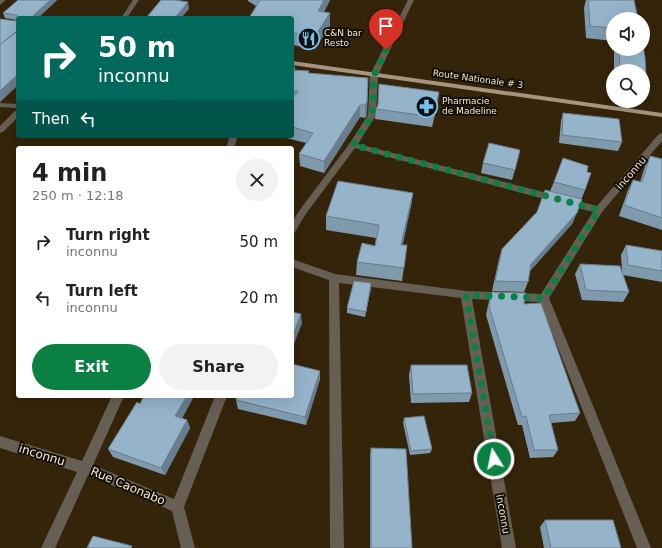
<!DOCTYPE html>
<meta charset="utf-8">
<style>
:root{--surface:#fff;--page:#f2f2f2;--text:#222;--muted:#767676;--accent:#0b8043}
body{margin:0;font-family:"DejaVu Sans",sans-serif;background:var(--page);color:var(--text);height:100vh;display:flex;flex-direction:column;font-size:15px;white-space:nowrap}
*{box-sizing:border-box;margin:0}
p{font-size:13px;color:var(--muted)}
.icon{flex:none;width:22px;height:22px;fill:none;stroke:currentColor;stroke-width:2;stroke-linecap:round;stroke-linejoin:round}
.map{position:relative;flex:1;overflow:hidden}
.details{position:absolute;left:16px;top:146px;width:278px;height:252px;display:flex;flex-direction:column;background:var(--surface);border-radius:4px;box-shadow:0 4px 16px #0002}
.details>*{flex:none}
.hud{position:absolute;left:16px;top:16px;width:278px;height:122px;border-radius:4px;box-shadow:0 4px 16px #0002;background:#00695c;color:#fff;overflow:hidden}
.controls{position:absolute;left:606px;top:12px;display:grid;gap:8px}
.controls a{display:grid;place-items:center;width:44px;height:44px;border-radius:50%;background:var(--surface);box-shadow:0 4px 16px #0002;font-size:20px}
.pin{position:absolute;display:grid;place-items:center;width:34px;height:34px;color:#fff;margin:-41px -17px;border-radius:50% 50% 50% 0;rotate:-45deg;box-shadow:0 0 4px #0007}
.pin .icon{rotate:45deg}
.me{position:absolute;width:44px;margin:-22px;rotate:350deg;stroke-linejoin:round;filter:drop-shadow(0 0 3px #0008)}
.turn{display:flex;align-items:center;gap:14px;height:84px;padding:0 16px;font-size:18px}
.turn .icon{width:52px;height:52px;stroke-width:2.5}
.turn b{display:block;font-size:28px;line-height:34px}
.then{display:flex;align-items:center;height:38px;padding:0 16px;background:#0003;gap:8px;font-size:15px}
.round{display:grid;place-items:center;flex:none;width:42px;height:42px;border-radius:21px;background:var(--page)}
.summary{display:flex;align-items:center;justify-content:space-between;height:68px;padding:0 16px}
h1{font-size:24px;font-weight:700;line-height:30px}
.primary-button{display:flex;gap:8px;margin-top:auto;padding:8px 16px}
.primary-button a{flex:1;height:46px;border-radius:24px;background:var(--accent);color:#fff;font-size:16px;font-weight:700;line-height:46px;text-align:center}
.primary-button a+a{background:var(--page);color:var(--text)}
ul{padding:0;list-style:none}
li{display:flex;align-items:center;gap:12px;height:56px;padding:0 16px}
li div{flex:1}
li b{display:block;font-size:15px}
li em{font-style:normal}
.map>svg:first-child{display:block}
.lines{fill:none;stroke-linecap:round;stroke-linejoin:round}
.minor{fill:#675f53;fill-rule:evenodd}
.major{fill:#a6957e;fill-rule:evenodd}
.wall{fill:#809aad}
.shaded-wall{fill:#687d8d}
.building{fill:#95b3c9;stroke:#687d8d}
.route{stroke:#0b8043;stroke-width:7;stroke-dasharray:0 12.6}
.labels{text-anchor:middle;dominant-baseline:central;stroke-width:4;stroke-linejoin:round;paint-order:stroke}
.far-poi-label{font-size:9px;fill:#f1e7d8;stroke:#160f05;text-anchor:start}
.far-street-label{font-size:9px;fill:#f1e7d8;stroke:#160f05}
.street-label{font-size:10px;fill:#f1e7d8;stroke:#160f05}
.near-street-label{font-size:12px;fill:#f1e7d8;stroke:#160f05}
</style>
<div class="map">
<svg width="662" height="548" viewBox="0 0 662 548">
<rect width="100%" height="100%" fill="#34240a"/>
<g class="lines">
<!-- minor -->
<g class="minor">
<path d="M0,0h6l-6,5z"/>
<path d="M133,0h6l-12,18h-6z"/>
<path d="M408,0h6l-36,75 -2,40 -18,29 239,62 62,-72 3,-1v8l-60,71 -53,86 102,250h-14l-97,-246 -68,-3 44,249h-14l-41,-250 -122,-15 5,265h-14l-1,-268 -37,-13v-8l43,15 131,17 75,3 52,-82 -238,-64 -50,67 -10,17 -3,1v-11l7,-11 51,-68 18,-28 2,-40z"/>
<path d="M0,103l18,1v4l-18,-1z"/>
<path d="M15,111h3v6l-15,15 -3,1v-7z"/>
<path d="M230,136h8l-4,12h-8z"/>
<path d="M112,396h12l-31,69 81,34 41,-103h12l-43,111 11,41h-14l-9,-37 -84,-36 -33,73h-14l36,-76 -77,-24v-12l82,25z"/>
</g>
<!-- major -->
<path class="major" d="M292,61l370,52v4l-370,-52z"/>
</g>
<!-- wall -->
<g class="wall">
<path d="M57,0l-19,18h-20v67l-18,17v-83l17,2v-1l-12,-2 -2,-5z"/>
<path d="M248,0h82l-6,12 6,13 -15,24 -23,-4v-27l-36,-12 -8,-5z"/>
<path d="M586,0h48l-21,19v22l-27,-3 -2,-30z"/>
<path d="M614,49h29l3,25 -3,7v-10h-29z"/>
<path d="M292,67h3v3l14,1v2l59,5 -1,37 -2,3 -5,-1 -36,56 -24,-7 -1,-12 7,-11 -27,-7h13z"/>
<path d="M438,102l-6,25 -57,-8 1,-10 2,-4z"/>
<path d="M563,113l59,29 -4,9 -59,-8 2,-22z"/>
<path d="M650,156l12,3v71l-43,-14 9,-26 5,-10 7,2 5,-16z"/>
<path d="M483,163l32,7 -3,10 -31,-7z"/>
<path d="M554,182l31,8 -13,34 -42,47 -2,11 -4,10 -32,-1 7,-32 3,-10 35,-37 13,-21z"/>
<path d="M413,193l-2,13 -9,39h5l-5,36 -46,-6 1,-13 18,-16 1,-8 -50,-8v-14z"/>
<path d="M626,245l36,6v31l-39,-7 6,17 -6,10 -41,-2 -7,-26 5,-10 42,8 -1,-17z"/>
<path d="M371,288l-6,29 -18,-4v-5z"/>
<path d="M492,292l32,12 56,109 -5,8 -24,2 7,27 -5,7 -23,1 -8,-33h-4l-32,-110 3,-14z"/>
<path d="M411,365l61,28 -3,9 -58,1 -2,-28z"/>
<path d="M320,379l-14,46 -68,-16 -2,-9z"/>
<path d="M144,396h50l-12,22 5,2 3,8 -25,47 -52,-18 -5,-8 32,-45z"/>
<path d="M404,418l28,31 -2,4 -20,2 -7,-32z"/>
<path d="M371,448l41,100h-42v-92z"/>
<path d="M545,520l76,28h-77l-4,-21z"/>
</g>
<!-- shaded-wall -->
<g class="shaded-wall">
<path d="M50,0h7l-19,18h-7z"/>
<path d="M324,0h6l-12,23v-12z"/>
<path d="M188,2l1,7 -8,9h-6z"/>
<path d="M330,13v12l-15,24v-13z"/>
<path d="M18,74v11l-18,17v-11z"/>
<path d="M439,92l-1,10 -6,25z"/>
<path d="M367,102v13l-2,3v-13z"/>
<path d="M360,105v12l-36,56v-12z"/>
<path d="M413,193l-2,13 -11,52 1,-13z"/>
<path d="M577,213l-5,11 -45,50 4,-10z"/>
<path d="M371,283v5l-6,29 1,-5z"/>
<path d="M301,314l1,9 -10,26v-11z"/>
<path d="M320,371v8l-14,46 -1,-8z"/>
<path d="M187,396h7l-15,28 -4,-8z"/>
<path d="M187,420l3,8 -25,47 -4,-7z"/>
</g>
<!-- building -->
<g class="building">
<path d="M18,0h32l-19,18h-13v12l-18,15v-26l17,2v-6l-14,-2z"/>
<path d="M161,0h14l13,2 -13,16h-29z"/>
<path d="M260,0h64l-6,11 12,2 -15,23 -23,-3v-15h-43z"/>
<path d="M588,0h46l4,19h-25v9l-23,-2z"/>
<path d="M15,33h3v41l-18,17v-46z"/>
<path d="M643,46l2,11 1,17 -3,-1v-2h-16l-7,-1 -1,-21h24z"/>
<path d="M292,67h3l-2,3 16,1 -1,2 60,5 -1,24 -2,3h-5l-36,56 -25,-7 14,-21 -21,-6v-29l6,-7h-6z"/>
<path d="M379,84l60,8 -5,25 -58,-8 2,-4z"/>
<path d="M563,113l56,6 3,23 -60,-7z"/>
<path d="M489,143l31,7 -5,20 -32,-7z"/>
<path d="M650,156l12,3v59l-38,-13 9,-25 9,2z"/>
<path d="M563,158l25,8 -1,6 4,1 -6,17 -31,-8z"/>
<path d="M338,181l75,12 -12,52h6l-3,23 -47,-6 5,-19 13,3 4,-21 -53,-9z"/>
<path d="M545,190l37,9 -5,14 -46,51 -3,18 -33,-1 7,-32 35,-37z"/>
<path d="M626,245l36,6v20l-34,-6z"/>
<path d="M580,264l40,2 9,26 -43,-2z"/>
<path d="M354,281l17,2 -5,29 -19,-4z"/>
<path d="M492,292l34,1 -2,11 17,-1 39,110 -31,2 9,35h-24l-8,-34 -4,1 -33,-111z"/>
<path d="M292,312l9,2 -9,24z"/>
<path d="M292,364l28,7 -15,46 -69,-17 1,-4h55z"/>
<path d="M411,365h56l5,28 -59,1z"/>
<path d="M144,396h43l-12,20 12,4 -26,48 -53,-19 29,-47 3,2z"/>
<path d="M424,416l8,33 -21,2 -7,-33z"/>
<path d="M371,448l35,1 6,99h-41z"/>
<path d="M545,520h68l8,28h-70z"/>
<path d="M93,536l39,10 -1,2h-44z"/>
</g>
<g class="lines">
<!-- route -->
<path class="route" d="M386,50l-12,25 -2,40 -19,30 246,65 -55,88 -78,-3 28,164"/>
</g>
<!-- icons -->
<defs>
<symbol id="restaurant-ring" viewBox="-11 -11 22 22"><circle r="9.5" fill="#160f05" stroke="#75c0f6" stroke-width="1.5"/><path d="M-5-6h1v4h1v-4h1v4h1v-4h1v5L-1.5 .5V6h-2V.5L-5-1ZM5-6V6H3V1.5H1.5Q1.5-4 5-6Z" fill="#75c0f6"/></symbol>
<symbol id="pharmacy-ring" viewBox="-11 -11 22 22"><circle r="9.5" fill="#160f05" stroke="#75c0f6" stroke-width="1.5"/><path d="M-2-6h4v4h4v4h-4v4h-4v-4h-4v-4h4Z" fill="#75c0f6"/></symbol>
</defs>
<g fill-rule="evenodd">
<use href="#restaurant-ring" x="296" y="26" width="25" height="25"/>
<use href="#pharmacy-ring" x="414" y="94" width="25" height="25"/>
</g>
<g class="labels">
<!-- far-poi labels -->
<g class="far-poi-label">
<text x="324" y="33">C&amp;N bar<tspan x="324" dy="10">Resto</tspan></text>
<text x="442" y="101">Pharmacie<tspan x="442" dy="10">de Madeline</tspan></text>
</g>
<!-- far-street labels -->
<g class="far-street-label">
<text transform="translate(478 79) rotate(8)">Route Nationale # 3</text>
</g>
<!-- street labels -->
<g class="street-label">
<text transform="translate(631 173) rotate(-49)">inconnu</text>
<text transform="translate(503 514) rotate(80)">inconnu</text>
</g>
<!-- near-street labels -->
<g class="near-street-label">
<text transform="translate(42 455) rotate(17)">inconnu</text>
<text transform="translate(128 486) rotate(23)">Rue Caonabo</text>
</g>
</g>
</svg>
<div class="controls">
<a><svg class="icon" aria-label="sound" viewBox="0 0 24 24"><path d="M4 9h4l5-4v14l-5-4H4zM17 9q2 3 0 6"/></svg></a>
<a><svg class="icon" aria-label="search" viewBox="0 0 24 24"><circle cx="10" cy="10" r="6"/><path d="M15 15l6 6"/></svg></a>
</div>
<div class="pin" style="left:386px;top:50px;background:#d93025"><svg class="icon" aria-label="arrive" viewBox="0 0 24 24"><path d="M6 21V4h12l-3 4 3 4H6"/></svg></div>
<svg class="me" style="left:494px;top:459px" viewBox="-20 -20 40 40"><circle r="17" fill="#0b8043" stroke="#fff" stroke-width="3"/><path d="M0-11L8 9 0 5-8 9z" fill="#fff"/></svg>
<div class="hud">
<div class="turn"><svg class="icon" aria-label="right" viewBox="0 0 24 24"><path d="M7 20v-9h11M14 6l5 5-5 5"/></svg><div><b>50 m</b>inconnu</div></div>
<div class="then">Then<svg class="icon" aria-label="left" viewBox="0 0 24 24"><path d="M17 20v-9H6M10 6l-5 5 5 5"/></svg></div>
</div>
<section class="details">
<div class="summary"><div><h1>4 min</h1><p>250 m · 12:18</p></div><a class="round"><svg class="icon" aria-label="close" viewBox="0 0 24 24"><path d="M6 6l12 12M18 6L6 18"/></svg></a></div>
<ul>
<li><svg class="icon" aria-label="right" viewBox="0 0 24 24"><path d="M7 20v-9h11M14 6l5 5-5 5"/></svg><div><b>Turn right</b><p>inconnu</p></div><em>50 m</em></li>
<li><svg class="icon" aria-label="left" viewBox="0 0 24 24"><path d="M17 20v-9H6M10 6l-5 5 5 5"/></svg><div><b>Turn left</b><p>inconnu</p></div><em>20 m</em></li>
</ul>
<div class="primary-button"><a>Exit</a><a>Share</a></div>
</section>
</div>
